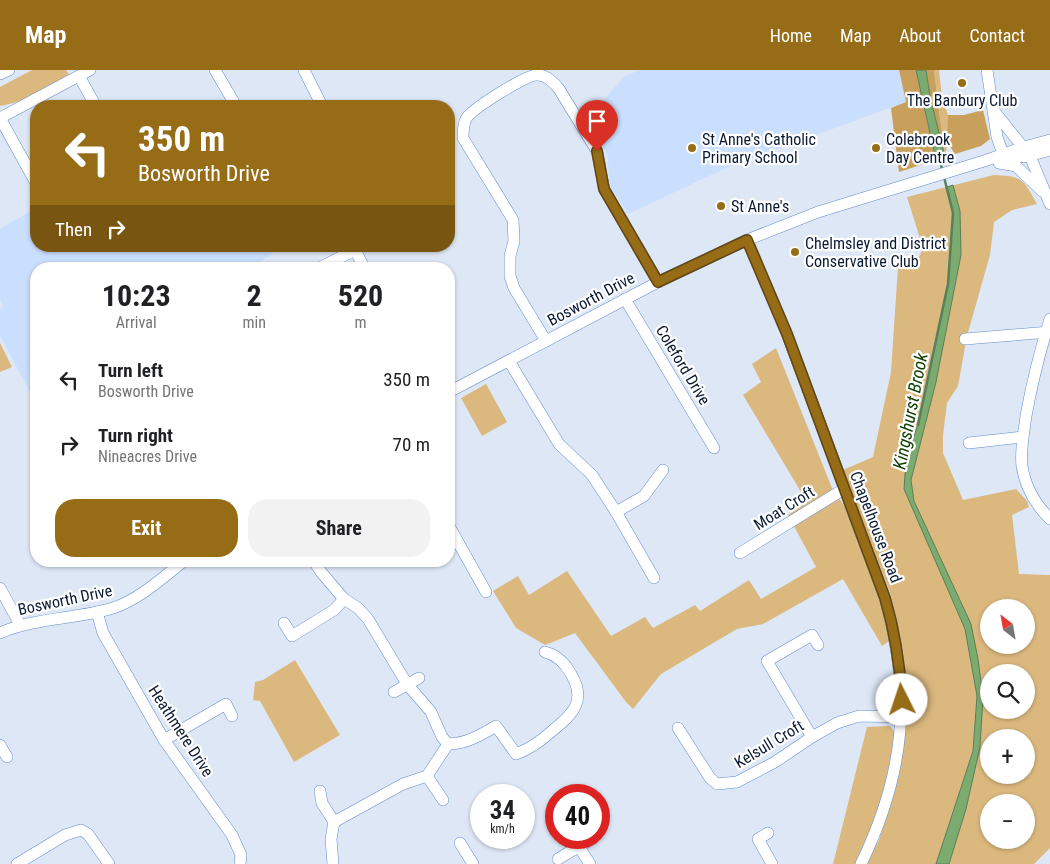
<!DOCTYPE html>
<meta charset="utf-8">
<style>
:root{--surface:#fff;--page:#f2f2f2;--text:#202124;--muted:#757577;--accent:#966c17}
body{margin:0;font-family:"Roboto Condensed",sans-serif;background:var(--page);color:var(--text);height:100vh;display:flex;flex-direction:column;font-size:19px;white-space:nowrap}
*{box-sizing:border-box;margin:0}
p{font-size:16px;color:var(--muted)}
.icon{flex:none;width:28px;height:28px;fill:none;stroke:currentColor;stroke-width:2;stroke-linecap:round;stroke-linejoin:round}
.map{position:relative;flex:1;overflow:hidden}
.sheet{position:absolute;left:30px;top:192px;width:425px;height:305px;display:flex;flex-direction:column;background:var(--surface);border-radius:20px;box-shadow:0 1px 4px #0004}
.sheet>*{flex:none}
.banner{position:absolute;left:30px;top:30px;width:425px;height:152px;border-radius:20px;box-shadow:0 1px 4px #0004;background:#966c17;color:#fff;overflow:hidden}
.needle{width:32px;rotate:329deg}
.buttons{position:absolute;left:980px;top:529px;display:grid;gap:10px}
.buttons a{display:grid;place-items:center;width:55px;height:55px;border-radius:50%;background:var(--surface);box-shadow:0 1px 4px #0004;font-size:25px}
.speed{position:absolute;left:470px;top:714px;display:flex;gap:10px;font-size:25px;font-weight:700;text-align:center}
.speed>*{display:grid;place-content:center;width:65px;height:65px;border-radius:50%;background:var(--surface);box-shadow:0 1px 4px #0004;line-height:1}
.speed small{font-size:12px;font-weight:400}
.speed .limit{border:8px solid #d22;background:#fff;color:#111}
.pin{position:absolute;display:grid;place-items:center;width:42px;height:42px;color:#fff;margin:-51px -21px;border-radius:50% 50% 50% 0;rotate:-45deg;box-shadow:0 0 5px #0007}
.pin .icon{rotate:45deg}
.me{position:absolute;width:55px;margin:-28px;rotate:356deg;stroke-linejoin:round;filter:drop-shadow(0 0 4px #0008)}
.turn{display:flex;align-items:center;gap:18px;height:105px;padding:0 25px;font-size:22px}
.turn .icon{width:65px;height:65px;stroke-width:2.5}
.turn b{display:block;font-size:35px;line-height:42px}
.then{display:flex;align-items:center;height:48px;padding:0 25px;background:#0003;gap:10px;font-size:19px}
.eta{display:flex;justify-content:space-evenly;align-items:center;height:85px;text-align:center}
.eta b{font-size:30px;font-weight:700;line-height:35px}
.button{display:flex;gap:10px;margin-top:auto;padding:10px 25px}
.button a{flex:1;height:58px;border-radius:20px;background:var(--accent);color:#fff;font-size:20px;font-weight:700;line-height:58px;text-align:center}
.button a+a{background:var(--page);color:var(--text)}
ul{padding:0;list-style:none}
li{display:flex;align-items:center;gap:15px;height:65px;padding:0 25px}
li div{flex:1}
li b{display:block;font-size:19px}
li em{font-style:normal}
header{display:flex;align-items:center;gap:30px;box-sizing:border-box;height:70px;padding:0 25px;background:var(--accent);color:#fff}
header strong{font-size:24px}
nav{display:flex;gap:28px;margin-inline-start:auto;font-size:18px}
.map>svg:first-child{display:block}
.built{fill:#cadefd}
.green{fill:#dbb87e;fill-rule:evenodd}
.forest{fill:#c9a05b}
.water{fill:#7cab6f;stroke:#5a7f5d}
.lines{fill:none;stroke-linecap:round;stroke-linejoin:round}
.stream{stroke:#5a7f5d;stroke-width:2.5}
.minor-casing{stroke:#628cce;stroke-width:12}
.minor{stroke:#fff;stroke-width:11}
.route-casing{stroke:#62460f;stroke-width:12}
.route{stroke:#966c17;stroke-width:9}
.poi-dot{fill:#966c17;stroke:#fff;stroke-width:2}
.labels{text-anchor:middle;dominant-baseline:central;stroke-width:4.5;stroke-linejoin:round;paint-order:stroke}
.poi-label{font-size:16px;fill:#091933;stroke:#fff;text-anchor:start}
.street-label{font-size:16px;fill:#091933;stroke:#fff}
.water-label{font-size:18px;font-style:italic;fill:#114100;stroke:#fff}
</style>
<header>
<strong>Map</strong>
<nav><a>Home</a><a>Map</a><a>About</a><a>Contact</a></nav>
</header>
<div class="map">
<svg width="1050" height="794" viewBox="0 0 1050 794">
<rect width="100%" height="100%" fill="#dee7f6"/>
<!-- built -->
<g class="built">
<path d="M639,0h260l7,32 -178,65 -100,47 -19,-30 -1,-26 -8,-21 -13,-19 37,-41z"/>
<path d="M36,138v38h234l3,8 -24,15h-213v127l-3,2 -33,-63v-25l3,-5 -3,-5v-71z"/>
</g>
<!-- green -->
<g class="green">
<path d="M32,0h34l3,4c-24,15 -40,27 -69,32v-19z"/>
<path d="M934,0h5l3,27 6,18 1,18 -4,25z"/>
<path d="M994,105c29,1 29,4 43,29l-25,6 -18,12 -4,33 -23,81 -9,50 -11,17 -4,32v18l20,47 53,-11 11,12 2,6 -17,8 7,59 31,1v273l-16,16h-168l13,-24 20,-65 9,-61 -5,-64 -12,-55 -48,-125 30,-13 18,-85 7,-105 19,-5 6,-14 -16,-51zM989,538h37v37h-37zM989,602h37v38h-37zM989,668h37v37h-37zM989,732h37v38h-37z"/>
<path d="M0,273l12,24 -12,5z"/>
<path d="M776,278l56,140 17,25 34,94 9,32 -10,7 -39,-67 -80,45 -26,5 -76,45 -28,35 -7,-7 -51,-69 -30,12 -29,-17 -23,-37 25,-15 11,19 38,-24 44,65 34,-19 8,11 42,-23 5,6 49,-31 12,19 55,-32 -28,-52 19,-13 -64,-107 18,-13 -9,-18z"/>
<path d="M486,314l21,38 -25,14 -21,-38z"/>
<path d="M295,590l45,75 -46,27 -34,-61 -7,-1 2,-18 8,-2z"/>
<path d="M890,656l5,7c-8,45 -16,91 -40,131h-22l34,-137z"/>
</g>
<!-- forest -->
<g class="forest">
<path d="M899,0h17l20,90 -37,12 -8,-64 15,-6z"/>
<path d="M926,0h8l11,88 -15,-62z"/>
<path d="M983,40l7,29 -9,7 -26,8 -8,-12 1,-27h16z"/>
</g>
<!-- water -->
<g class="water">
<path d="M916,0h10l4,26 15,62 -9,2z"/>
<path d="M953,115l7,26 1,44 -25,127 -25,98 3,21 57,123 7,35 5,39 -3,49 -14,62 -17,55h-13l37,-113 4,-55 -12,-67 -61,-140 2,-28 12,-37 30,-140 5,-71 -6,-26z"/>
</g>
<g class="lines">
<!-- stream -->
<g class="stream">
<path d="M940,88l2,12"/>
<path d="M918,355l30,-141 5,-71 -9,-36"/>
</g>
<defs>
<g id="minor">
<path d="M215,0l21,36"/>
<path d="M304,0l18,36"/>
<path d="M987,0l10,67 6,17 13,5"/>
<path d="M0,4l9,-4"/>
<path d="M79,6l15,27v3"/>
<path d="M994,41l36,45 20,48"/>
<path d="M0,48l90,-48"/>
<path d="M0,48l36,65"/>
<path d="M1024,87l26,-7"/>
<path d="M999,93l17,3 26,25"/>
<path d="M747,170l40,94 98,264c27,98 20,175 -24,266"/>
<path d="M317,199l38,-19 10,19"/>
<path d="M625,229l89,149"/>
<path d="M1050,249c-10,32 -18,64 -24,97 -2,16 -6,34 -4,50 3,20 14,39 28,53"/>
<path d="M965,269l85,-7"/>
<path d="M546,271l-32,-53 -4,-12v-20l4,-15 -1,-21 -50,-82c0,-7 0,-13 3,-19 5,-10 59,-43 70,-44 10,-1 17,7 23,14l38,62 7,38 54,93"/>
<path d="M509,291l50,83 33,31 24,37 38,66"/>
<path d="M449,322l209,-110 89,-42 71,-28 166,-51 40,-14 26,-7"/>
<path d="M969,373l54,-6"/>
<path d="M616,442l28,-16 19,-26"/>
<path d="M449,456l37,66"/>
<path d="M740,483l104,-64"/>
<path d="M314,491l7,11 23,27 14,9 10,11 39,65 24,28 11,25 6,7c18,0 33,-9 48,-18l20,28c14,-5 25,-13 36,-23 21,-17 35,-30 19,-57 -6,-11 -14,-19 -26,-22"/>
<path d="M0,518l18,33 1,5"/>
<path d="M97,542l6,21 61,107 68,95 9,20 -1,9"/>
<path d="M284,553l8,13 42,-26 10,-11"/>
<path d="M0,563c33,-15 77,-14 113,-25 27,-9 49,-30 71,-47"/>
<path d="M394,622l25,-14"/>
<path d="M678,658l32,50 7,6 20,-2 38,-20 37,-25 25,-14 22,-7 43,1"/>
<path d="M812,667l-45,-76 45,-26 6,10"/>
<path d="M164,670l62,-36 6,12"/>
<path d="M0,675l7,12"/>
<path d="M427,706l16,24"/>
<path d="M320,721l2,12 12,19 69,-38 24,-8 21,-32"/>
<path d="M768,763l-10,6 14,25"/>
<path d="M460,773l13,21"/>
<path d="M579,777l11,17"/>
<path d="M558,789l35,-21"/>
<path d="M17,794l48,-29 16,-5 7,4 21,30"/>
<path d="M333,794l-2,-25 3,-17"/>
</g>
</defs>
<!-- minor casing -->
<use href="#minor" class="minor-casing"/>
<!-- minor -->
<use href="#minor" class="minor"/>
</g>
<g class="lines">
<defs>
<path id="route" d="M597,81l7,38 54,93 89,-42 40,94 98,264c10,34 15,67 17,102"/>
</defs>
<!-- route casing -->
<use href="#route" class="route-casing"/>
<!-- route -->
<use href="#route" class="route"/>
</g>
<!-- markers -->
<g class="poi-dot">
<circle cx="962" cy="13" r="5"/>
<circle cx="692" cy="78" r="5"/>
<circle cx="876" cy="78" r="5"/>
<circle cx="721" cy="136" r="5"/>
<circle cx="795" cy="182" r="5"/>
</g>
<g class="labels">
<!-- poi labels -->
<g class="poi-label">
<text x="962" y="30" text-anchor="middle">The Banbury Club</text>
<text x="702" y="69">St Anne's Catholic<tspan x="702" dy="18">Primary School</tspan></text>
<text x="886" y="69">Colebrook<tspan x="886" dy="18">Day Centre</tspan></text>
<text x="731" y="136">St Anne's</text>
<text x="805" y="173">Chelmsley and District<tspan x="805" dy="18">Conservative Club</tspan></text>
</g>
<!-- street labels -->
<g class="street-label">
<text transform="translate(591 229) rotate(-28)">Bosworth Drive</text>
<text transform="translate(683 295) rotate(59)">Coleford Drive</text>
<text transform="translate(784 438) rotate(-32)">Moat Croft</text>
<text transform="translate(876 457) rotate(69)">Chapelhouse Road</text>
<text transform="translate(65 530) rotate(-12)">Bosworth Drive</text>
<text transform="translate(181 661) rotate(57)">Heathmere Drive</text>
<text transform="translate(769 674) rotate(-31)">Kelsull Croft</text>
</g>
<!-- water labels -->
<g class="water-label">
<text transform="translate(910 341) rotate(-79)">Kingshurst Brook</text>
</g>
</g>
</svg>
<div class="buttons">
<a><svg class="needle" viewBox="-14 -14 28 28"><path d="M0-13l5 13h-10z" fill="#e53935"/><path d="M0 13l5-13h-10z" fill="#757577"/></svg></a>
<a><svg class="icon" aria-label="search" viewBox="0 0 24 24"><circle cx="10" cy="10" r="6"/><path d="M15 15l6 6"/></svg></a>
<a>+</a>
<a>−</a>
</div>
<div class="speed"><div>34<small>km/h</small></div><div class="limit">40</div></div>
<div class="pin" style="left:597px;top:81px;background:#d93025"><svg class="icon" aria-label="arrive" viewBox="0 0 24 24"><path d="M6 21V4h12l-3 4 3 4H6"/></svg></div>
<svg class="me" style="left:902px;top:630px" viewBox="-20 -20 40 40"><circle r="19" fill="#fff"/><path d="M0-13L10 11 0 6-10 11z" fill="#966c17"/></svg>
<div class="banner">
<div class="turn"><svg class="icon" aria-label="left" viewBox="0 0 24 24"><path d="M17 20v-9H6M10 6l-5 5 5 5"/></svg><div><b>350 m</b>Bosworth Drive</div></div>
<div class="then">Then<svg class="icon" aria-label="right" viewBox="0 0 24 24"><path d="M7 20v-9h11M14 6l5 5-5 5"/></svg></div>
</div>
<section class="sheet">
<div class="eta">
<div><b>10:23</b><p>Arrival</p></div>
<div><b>2</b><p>min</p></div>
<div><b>520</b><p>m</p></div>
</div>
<ul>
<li><svg class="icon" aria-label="left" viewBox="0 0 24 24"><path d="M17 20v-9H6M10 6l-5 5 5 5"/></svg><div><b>Turn left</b><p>Bosworth Drive</p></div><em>350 m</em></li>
<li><svg class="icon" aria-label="right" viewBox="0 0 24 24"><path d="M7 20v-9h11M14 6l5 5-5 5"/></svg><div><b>Turn right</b><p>Nineacres Drive</p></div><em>70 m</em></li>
</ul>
<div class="button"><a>Exit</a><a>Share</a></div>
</section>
</div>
